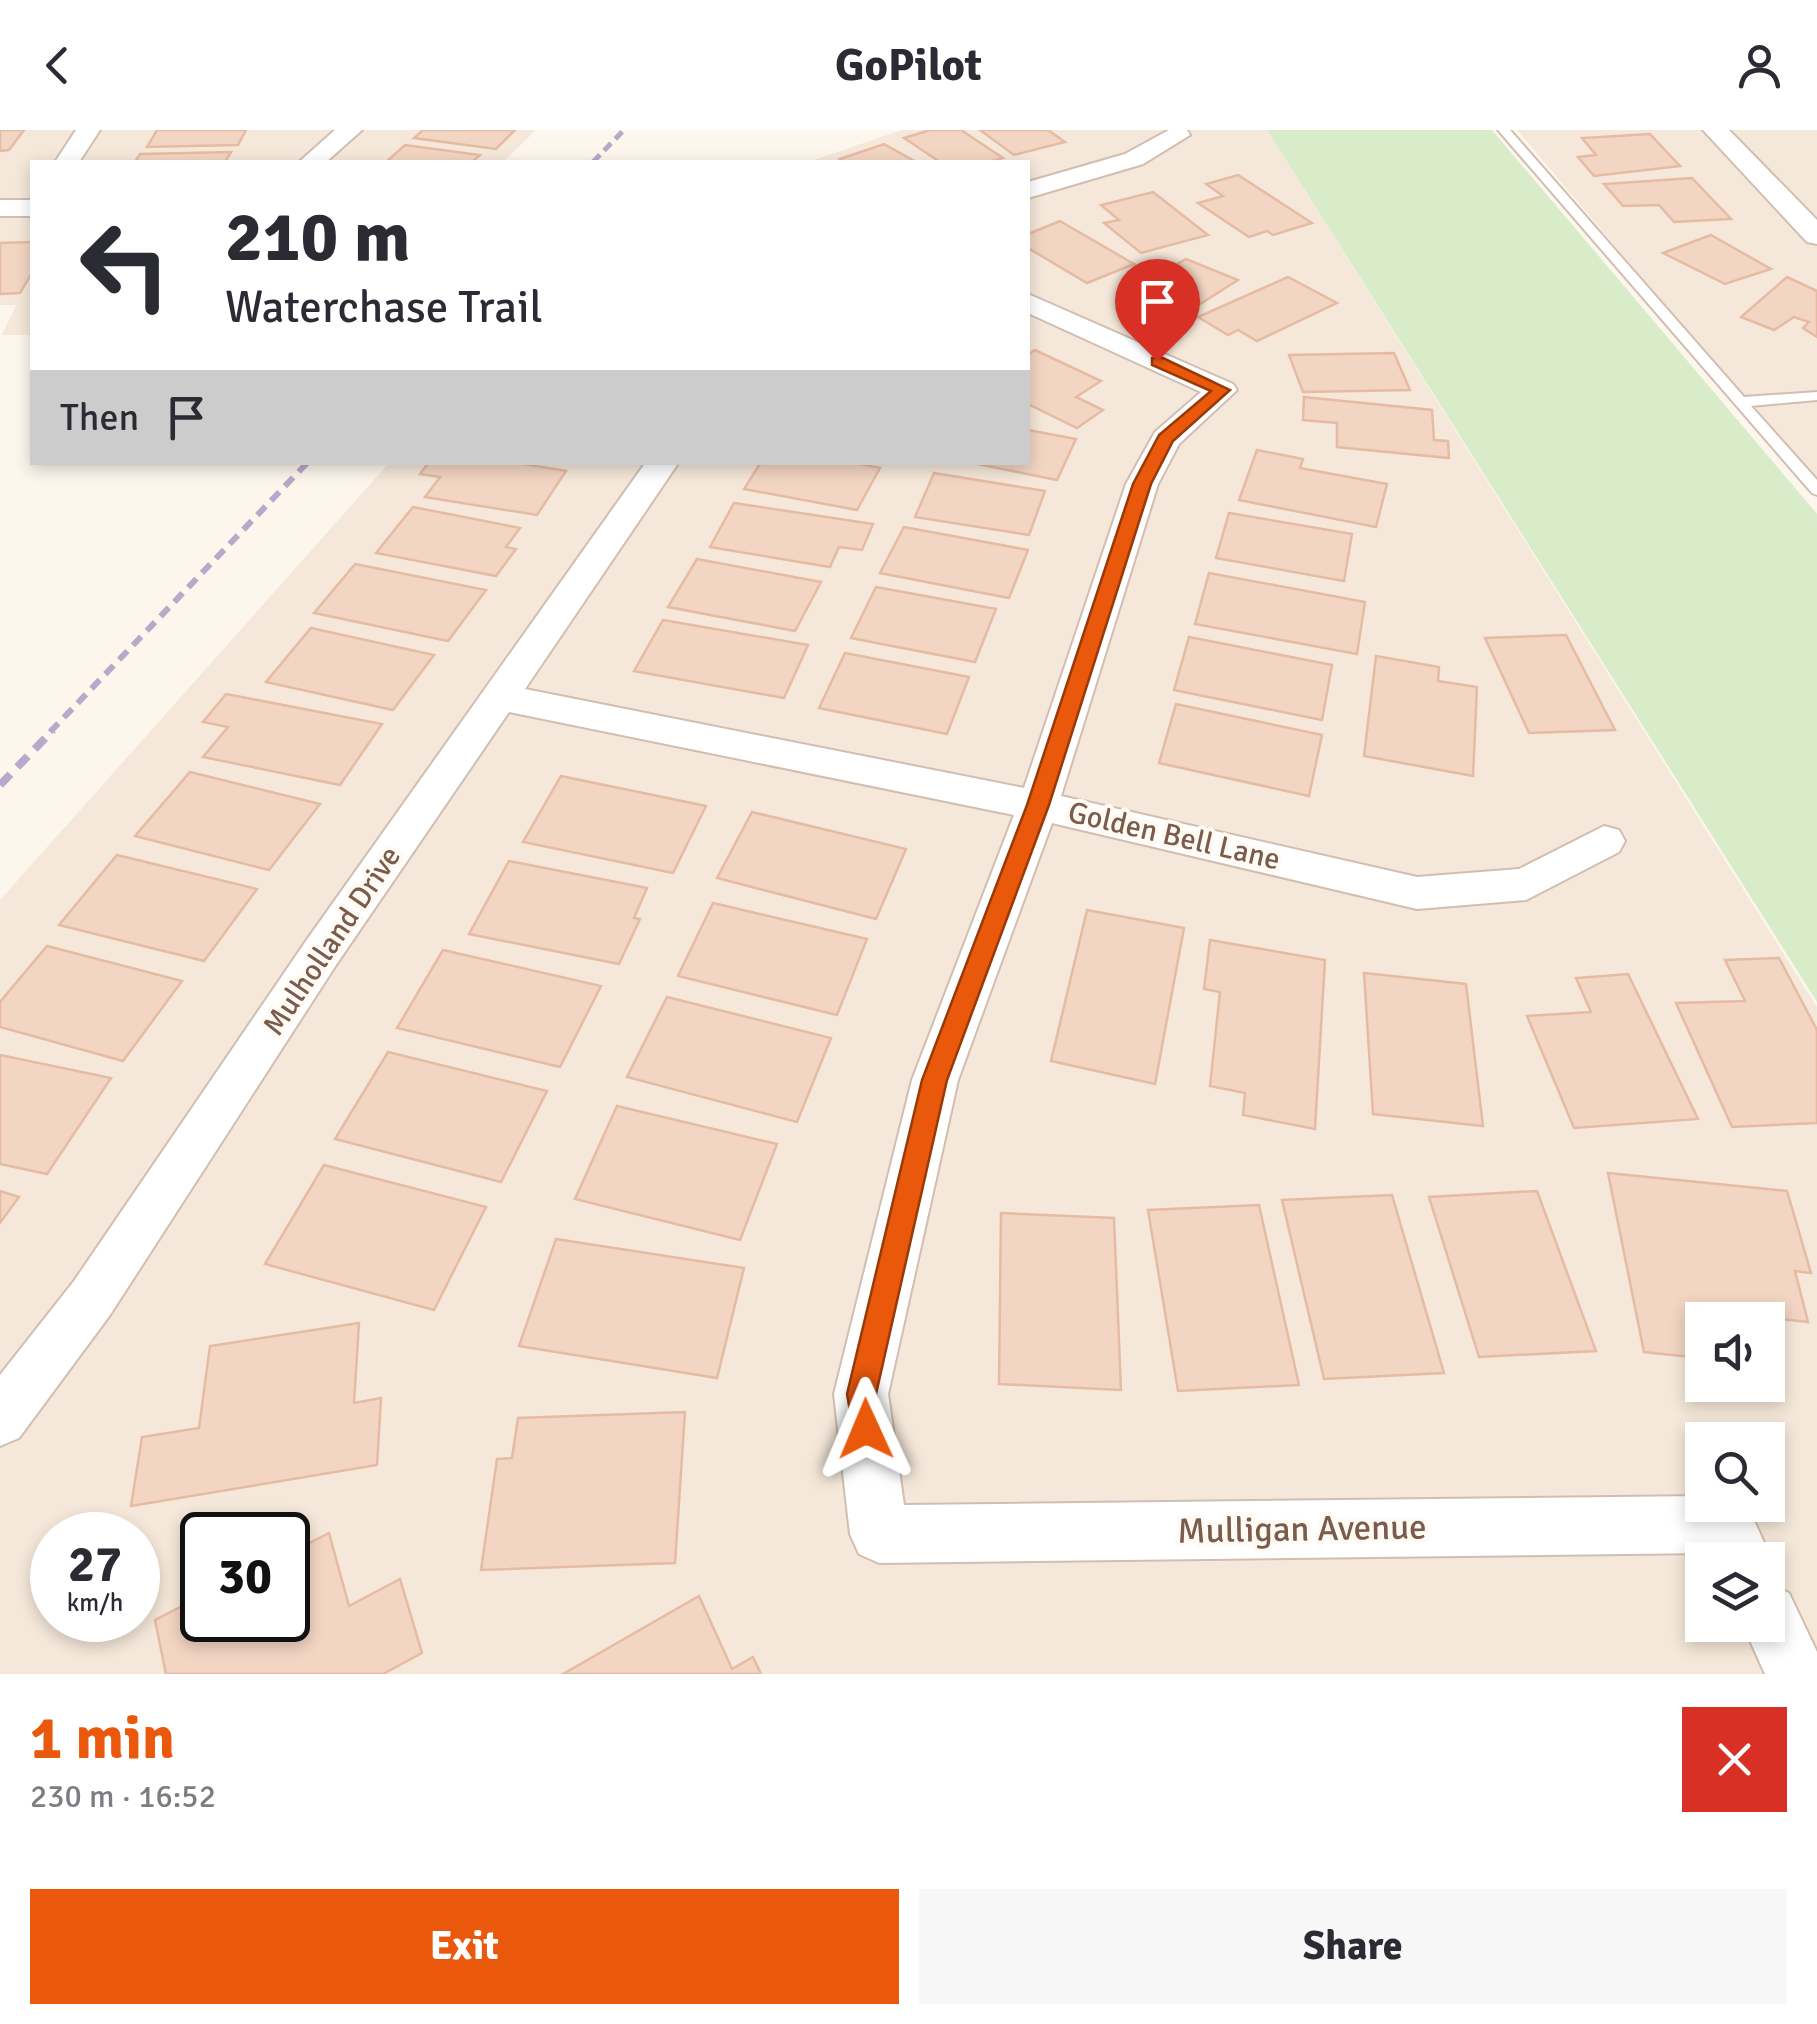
<!DOCTYPE html>
<meta charset="utf-8">
<style>
:root{--surface:#fff;--page:#f7f7f7;--text:#2b2b33;--muted:#7c7c81;--accent:#ea580c}
body{margin:0;font-family:Signika,sans-serif;background:var(--page);color:var(--text);height:100vh;display:flex;flex-direction:column;font-size:38px;white-space:nowrap}
*{box-sizing:border-box;margin:0}
p{font-size:32px;color:var(--muted)}
.icon{flex:none;width:55px;height:55px;fill:none;stroke:currentColor;stroke-width:2;stroke-linecap:round;stroke-linejoin:round}
.map{position:relative;height:1544px;overflow:hidden}
.panel{display:flex;flex-direction:column;background:var(--surface);flex:1}
.panel>*{flex:none}
.guide{position:absolute;left:30px;top:30px;width:1000px;height:305px;border-radius:0px;box-shadow:0 5px 15px #0003;background:#fff;color:var(--text);overflow:hidden}
.fabs{position:absolute;left:1685px;top:1172px;display:grid;gap:20px}
.fabs a{display:grid;place-items:center;width:100px;height:100px;border-radius:0px;background:var(--surface);box-shadow:0 5px 15px #0003;font-size:50px}
.speed{position:absolute;left:30px;top:1382px;display:flex;gap:20px;font-size:50px;font-weight:700;text-align:center}
.speed>*{display:grid;place-content:center;width:130px;height:130px;border-radius:50%;background:var(--surface);box-shadow:0 5px 15px #0003;line-height:1}
.speed small{font-size:25px;font-weight:400}
.speed .limit{border:5px solid #111;border-radius:15px;background:#fff;color:#111}
.pin{position:absolute;display:grid;place-items:center;width:85px;height:85px;color:#fff;margin:-102px -42px;border-radius:50% 50% 50% 0;rotate:-45deg;box-shadow:0 0 10px #0007}
.pin .icon{rotate:45deg}
.me{position:absolute;width:110px;margin:-55px;rotate:359deg;stroke-linejoin:round;filter:drop-shadow(0 0 8px #0008)}
.turn{display:flex;align-items:center;gap:35px;height:210px;padding:0 30px;font-size:45px}
.turn .icon{width:130px;height:130px;stroke-width:2.5}
.turn b{display:block;font-size:70px;line-height:85px}
.then{display:flex;align-items:center;height:95px;padding:0 30px;background:#0003;gap:20px;font-size:38px}
.round{display:grid;place-items:center;flex:none;width:105px;height:105px;border-radius:0px;background:var(--page)}
.overview{display:flex;align-items:center;justify-content:space-between;height:170px;padding:0 30px}
h1{font-size:60px;font-weight:800;line-height:75px;color:var(--accent)}
.cta{display:flex;gap:20px;margin-top:auto;padding:20px 30px}
.cta a{flex:1;height:115px;border-radius:0px;background:var(--accent);color:#fff;font-size:40px;font-weight:800;line-height:115px;text-align:center}
.cta a+a{background:var(--page);color:var(--text)}
header{display:flex;justify-content:space-between;align-items:center;height:130px;padding:0 30px;background:var(--surface);font-size:45px;font-weight:800}
.map>svg:first-child{display:block}
.residential{fill:#f5e8da;fill-rule:evenodd}
.green{fill:#d8ecc9}
.building{fill:#f3d5c3;stroke:#e6bba3;stroke-width:2.5}
.lines{fill:none;stroke-linecap:round;stroke-linejoin:round}
.service-casing{stroke:#d1beb0;stroke-width:4}
.minor-casing{stroke:#d1beb0;stroke-width:4}
.service{fill:#fff;fill-rule:evenodd}
.minor{fill:#fff;fill-rule:evenodd}
.rail-far2{stroke:#b9a8c9;stroke-width:5;stroke-dasharray:10 6;stroke-linecap:butt}
.rail-far1{stroke:#b9a8c9;stroke-width:6;stroke-dasharray:12 8;stroke-linecap:butt}
.rail{stroke:#b9a8c9;stroke-width:8;stroke-dasharray:15 10;stroke-linecap:butt}
.route{fill:#ea580c;stroke:#983908;stroke-width:2.5}
.labels{text-anchor:middle;dominant-baseline:central;stroke-width:8;stroke-linejoin:round;paint-order:stroke}
.street-label{font-size:30px;fill:#7a5c4d;stroke:#fffaf3}
.near-street-label{font-size:35px;fill:#7a5c4d;stroke:#fffaf3}
</style>
<header><svg class="icon" aria-label="back" viewBox="0 0 24 24"><path d="M15 5l-7 7 7 7"/></svg>GoPilot<svg class="icon" aria-label="person" viewBox="0 0 24 24"><circle cx="12" cy="8" r="4"/><path d="M4 21q1-7 8-7t8 7"/></svg></header>
<div class="map">
<svg width="1817" height="1544" viewBox="0 0 1817 1544">
<rect width="100%" height="100%" fill="#fdf6ec"/>
<!-- residential -->
<g class="residential">
<path d="M0,0h536l-33,32h-471v173h-30l14,-30h-16z"/>
<path d="M902,0h365l550,877v667h-1817v-774l389,-437 639,-1v-300h-220zM1702,1190h66v65h-66zM1702,1310h66v65h-66zM52,1405h86v85h-86zM202,1405h86v85h-86zM1702,1430h66v65h-66z"/>
<path d="M1517,0h300v349l-180,-207z"/>
</g>
<!-- green -->
<path class="green" d="M1267,0h225l325,384v488z"/>
<!-- building -->
<g class="building">
<path d="M0,0h24l-15,20 -9,1z"/>
<path d="M157,0h89l-8,15 -91,2z"/>
<path d="M423,0h92l-19,19 -82,-11z"/>
<path d="M930,0h31l42,28 -14,4h-49l-36,-24z"/>
<path d="M980,0h68l17,12 -51,13z"/>
<path d="M1650,4l30,32 -86,10 -16,-19 18,-2 -14,-17z"/>
<path d="M884,14l32,18h-70l-6,-3z"/>
<path d="M405,15l75,10 -8,7h-86z"/>
<path d="M231,22l-6,10h-90l5,-8z"/>
<path d="M1238,45l74,48 -39,12 -6,-4 -18,6 -51,-34 25,-7 -17,-12z"/>
<path d="M1692,48l39,41 -57,3 -15,-17 -36,1 -19,-22z"/>
<path d="M1153,62l55,43 -67,18 -37,-30 15,-3 -18,-15z"/>
<path d="M1060,91l74,43 -47,19 -59,-35v-14z"/>
<path d="M1711,105l60,34 -46,15 -62,-31z"/>
<path d="M32,112v31l-12,20 -20,1v-51z"/>
<path d="M1186,129l52,21 -60,38 -51,-23z"/>
<path d="M1288,147l49,26 -80,38 -19,-11 -10,5 -30,-18z"/>
<path d="M1787,147l30,14v46l-14,-9 6,-6 -15,-5 -20,13 -33,-13z"/>
<path d="M1035,220l66,31 -25,16 27,13 -26,18 -49,-24v-49z"/>
<path d="M1394,223l16,37 -107,2 -14,-37z"/>
<path d="M1304,267l128,13 2,30 14,1 1,17 -112,-11v-24l-34,-3z"/>
<path d="M1028,300l48,9 -19,41 -89,-18h60z"/>
<path d="M1257,320l46,9 -3,9 87,16 -11,43 -137,-27z"/>
<path d="M429,332h82l55,9 -29,44 -112,-18 15,-20 -20,-3z"/>
<path d="M761,332h89l30,6 -23,42 -113,-21z"/>
<path d="M934,343l111,18 -16,44 -114,-18z"/>
<path d="M734,373l139,21 -11,26 -23,-3 -9,20 -120,-20z"/>
<path d="M413,377l107,21 -14,19 10,2 -20,27 -120,-23z"/>
<path d="M1229,383l123,21 -8,47 -128,-23z"/>
<path d="M904,397l124,23 -19,48 -129,-25z"/>
<path d="M697,429l124,23 -26,49 -127,-24z"/>
<path d="M355,434l131,26 -38,51 -134,-28z"/>
<path d="M1209,443l156,29 -8,52 -162,-30z"/>
<path d="M876,457l120,22 -21,53 -124,-24z"/>
<path d="M663,490l145,25 -24,53 -150,-27z"/>
<path d="M311,498l123,27 -41,55 -127,-28z"/>
<path d="M1566,505l49,95 -86,3 -44,-95z"/>
<path d="M1189,507l143,28 -10,55 -148,-30z"/>
<path d="M845,523l124,24 -22,57 -128,-26z"/>
<path d="M1376,526l63,11 -1,14 39,6 -4,89 -109,-20z"/>
<path d="M226,564l156,30 -42,61 -137,-28 25,-30 -25,-5z"/>
<path d="M1176,574l146,31 -13,61 -150,-33z"/>
<path d="M190,642l130,32 -51,66 -134,-34z"/>
<path d="M561,646l145,30 -33,67 -150,-31z"/>
<path d="M752,682l154,37 -30,70 -159,-41z"/>
<path d="M117,725l140,34 -53,72 -145,-36z"/>
<path d="M509,731l138,27 -13,30 6,1 -21,45 -150,-30z"/>
<path d="M713,773l154,36 -30,76 -159,-39z"/>
<path d="M1087,780l97,18 -29,156 -104,-23z"/>
<path d="M1210,810l115,20 -10,169 -72,-14 2,-22 -35,-7 10,-94 -16,-3z"/>
<path d="M47,816l135,35 -59,80 -123,-34v-25z"/>
<path d="M443,820l158,36 -41,81 -163,-39z"/>
<path d="M1779,828l38,72v93l-85,4 -56,-124 69,-2 -20,-41z"/>
<path d="M1364,843l102,11 17,142 -110,-12z"/>
<path d="M1628,844l70,145 -124,9 -47,-112 64,-4 -15,-34z"/>
<path d="M667,867l164,41 -34,84 -170,-45z"/>
<path d="M388,922l159,39 -46,91 -166,-43z"/>
<path d="M0,925l111,23 -64,96 -47,-10z"/>
<path d="M617,976l160,38 -37,96 -165,-41z"/>
<path d="M324,1035l162,42 -52,103 -169,-46z"/>
<path d="M1608,1043l179,18 24,82 -16,-2 13,51 -104,-11 -2,47 -58,-6z"/>
<path d="M0,1061l19,6 -19,26z"/>
<path d="M1537,1061l59,160 -117,6 -50,-160z"/>
<path d="M1392,1065l52,178 -120,6 -42,-179z"/>
<path d="M1259,1075l40,180 -121,6 -30,-181z"/>
<path d="M1001,1083l113,5 7,172 -122,-6z"/>
<path d="M556,1109l188,29 -27,110 -198,-32z"/>
<path d="M359,1193l-5,80 27,-5 -4,67 -246,41 11,-69 57,-9 11,-82z"/>
<path d="M685,1282l-10,151 -194,7 16,-111 15,-1 6,-40z"/>
<path d="M329,1403l20,73 51,-27 22,74 -39,21h-217l-11,-54 47,-24v24h86v-66z"/>
<path d="M699,1466l33,73 21,-12 8,17h-198z"/>
</g>
<g class="lines">
<defs>
<path id="service" d="M1498,0h12l234,267 73,-5v8l-66,6 66,74v15l-5,-2z"/>
<g id="minor">
<path d="M76,0h24l-21,32h-24z"/>
<path d="M335,0h27l-36,32h-27z"/>
<path d="M1169,0h18l3,5 -47,29 -115,34v-16l97,-28z"/>
<path d="M1703,0h26l88,90v24l-10,-2z"/>
<rect x="0" y="70" width="32" height="16"/>
<path d="M1028,164l205,90 4,6 -58,54 -21,40 -97,312 356,81 102,-8 85,-43 15,4 6,11 -6,11 -93,48 -109,9 -365,-86 -94,257 -70,314 16,111 798,-9v9h45l25,55 -4,11v-11h-55l-3,-7 -831,10 -20,-9 -9,-20 -16,-140 78,-314 102,-265 -505,-103 -173,253 -226,350 -91,123 -19,8v-71l74,-94 232,-340 340,-479h33l-154,227 499,99 102,-304 29,-52 46,-40 -173,-79z"/>
<path d="M1768,1454l21,9 28,59v22h-52l-22,-49h25z"/>
</g>
</defs>
<!-- service casing -->
<use href="#service" class="service-casing"/>
<!-- minor casing -->
<use href="#minor" class="minor-casing"/>
<!-- service -->
<use href="#service" class="service"/>
<!-- minor -->
<use href="#minor" class="minor"/>
<!-- rail-far2 -->
<path class="rail-far2" d="M593,32l31,-32"/>
<!-- rail-far1 -->
<path class="rail-far1" d="M50,602l258,-270"/>
<!-- rail -->
<path class="rail" d="M0,655l53,-55"/>
</g>
<!-- route -->
<path class="route" d="M1152,228h11l67,32 -57,51 -22,43 -102,321 -102,275 -71,314 4,35 -4,10 -10,4 -11,-4 -8,-45 75,-314 105,-275 106,-321 26,-49 52,-44 -59,-26z"/>
<g class="labels">
<!-- street labels -->
<g class="street-label">
<text transform="translate(1174 706) rotate(13)">Golden Bell Lane</text>
<text transform="translate(332 811) rotate(-56)">Mulholland Drive</text>
</g>
<!-- near-street labels -->
<g class="near-street-label">
<text transform="translate(1302 1399) rotate(-1)">Mulligan Avenue</text>
</g>
</g>
</svg>
<div class="fabs">
<a><svg class="icon" aria-label="sound" viewBox="0 0 24 24"><path d="M4 9h4l5-4v14l-5-4H4zM17 9q2 3 0 6"/></svg></a>
<a><svg class="icon" aria-label="search" viewBox="0 0 24 24"><circle cx="10" cy="10" r="6"/><path d="M15 15l6 6"/></svg></a>
<a><svg class="icon" aria-label="layers" viewBox="0 0 24 24"><path d="M12 4l9 5-9 5-9-5zM3 14l9 5 9-5"/></svg></a>
</div>
<div class="speed"><div>27<small>km/h</small></div><div class="limit">30</div></div>
<div class="pin" style="left:1157px;top:231px;background:#d93025"><svg class="icon" aria-label="arrive" viewBox="0 0 24 24"><path d="M6 21V4h12l-3 4 3 4H6"/></svg></div>
<svg class="me" style="left:866px;top:1299px" viewBox="-20 -20 40 40"><path d="M0-17L14 15 0 8-14 15z" fill="#ea580c" stroke="#fff" stroke-width="4"/></svg>
<div class="guide">
<div class="turn"><svg class="icon" aria-label="left" viewBox="0 0 24 24"><path d="M17 20v-9H6M10 6l-5 5 5 5"/></svg><div><b>210 m</b>Waterchase Trail</div></div>
<div class="then">Then<svg class="icon" aria-label="arrive" viewBox="0 0 24 24"><path d="M6 21V4h12l-3 4 3 4H6"/></svg></div>
</div>
</div>
<section class="panel">
<div class="overview"><div><h1>1 min</h1><p>230 m · 16:52</p></div><a class="round" style="background:#d93025;color:#fff"><svg class="icon" aria-label="close" viewBox="0 0 24 24"><path d="M6 6l12 12M18 6L6 18"/></svg></a></div>
<div class="cta"><a>Exit</a><a>Share</a></div>
</section>
